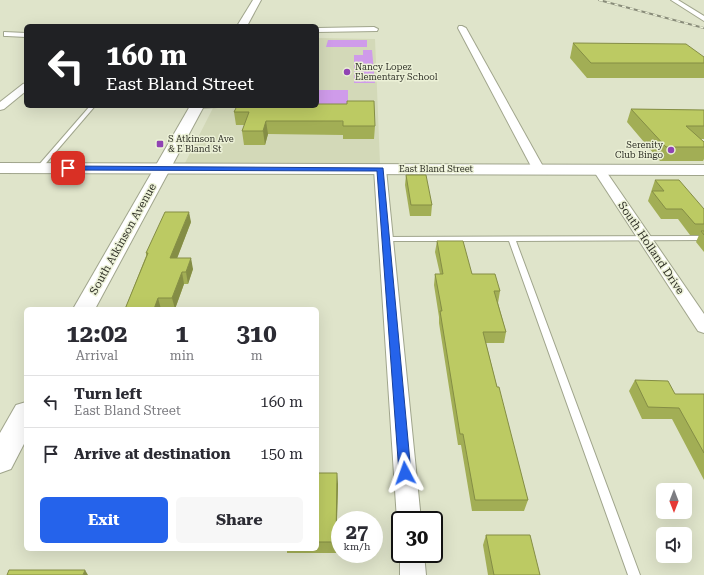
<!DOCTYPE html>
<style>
:root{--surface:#fff;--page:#f7f7f7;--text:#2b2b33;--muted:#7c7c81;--line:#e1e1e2;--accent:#2563eb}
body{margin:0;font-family:"Roboto Serif",serif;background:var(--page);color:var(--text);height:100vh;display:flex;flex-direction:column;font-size:15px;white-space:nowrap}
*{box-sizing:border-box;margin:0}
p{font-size:13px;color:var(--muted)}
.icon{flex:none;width:22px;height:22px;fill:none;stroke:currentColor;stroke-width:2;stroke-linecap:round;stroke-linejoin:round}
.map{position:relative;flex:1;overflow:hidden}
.side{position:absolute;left:24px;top:307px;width:295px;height:244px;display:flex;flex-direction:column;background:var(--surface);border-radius:6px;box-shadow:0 4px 16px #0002}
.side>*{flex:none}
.guide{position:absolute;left:24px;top:24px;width:295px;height:84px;border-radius:6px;box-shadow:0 4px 16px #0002;background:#202124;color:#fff;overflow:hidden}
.needle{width:26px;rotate:180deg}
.controls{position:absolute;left:656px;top:483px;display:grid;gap:8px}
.controls a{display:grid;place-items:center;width:36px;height:36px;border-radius:6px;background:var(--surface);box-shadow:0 4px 16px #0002;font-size:20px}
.speed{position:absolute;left:331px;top:511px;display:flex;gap:8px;font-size:20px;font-weight:700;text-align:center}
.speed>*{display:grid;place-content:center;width:52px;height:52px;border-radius:50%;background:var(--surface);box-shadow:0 4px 16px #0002;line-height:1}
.speed small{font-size:10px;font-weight:400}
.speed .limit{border:2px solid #111;border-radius:6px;background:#fff;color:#111}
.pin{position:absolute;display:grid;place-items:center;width:34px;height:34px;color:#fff;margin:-17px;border-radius:8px;box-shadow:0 2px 6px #0006}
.me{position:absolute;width:44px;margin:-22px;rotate:356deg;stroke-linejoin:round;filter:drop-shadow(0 0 3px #0008)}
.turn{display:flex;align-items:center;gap:14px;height:84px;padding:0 16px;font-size:18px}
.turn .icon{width:52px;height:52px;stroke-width:2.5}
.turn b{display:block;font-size:28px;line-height:34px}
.eta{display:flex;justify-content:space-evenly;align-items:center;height:68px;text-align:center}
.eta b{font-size:24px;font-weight:700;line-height:28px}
.primary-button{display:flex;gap:8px;margin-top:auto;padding:8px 16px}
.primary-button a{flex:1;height:46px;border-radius:6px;background:var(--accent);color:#fff;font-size:16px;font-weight:700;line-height:46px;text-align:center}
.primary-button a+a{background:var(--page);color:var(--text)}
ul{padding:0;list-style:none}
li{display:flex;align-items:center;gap:12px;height:52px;padding:0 16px;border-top:1px solid var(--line)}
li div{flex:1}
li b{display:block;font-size:15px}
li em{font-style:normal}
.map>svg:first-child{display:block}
.built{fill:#d3d9b8}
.green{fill:#cf9bea}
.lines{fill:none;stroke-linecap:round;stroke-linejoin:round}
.service-casing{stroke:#a0a58c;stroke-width:2}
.minor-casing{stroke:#a0a58c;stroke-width:2}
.tertiary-casing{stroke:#a0a58c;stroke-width:2}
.secondary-casing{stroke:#a0a58c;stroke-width:2}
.service{fill:#fff;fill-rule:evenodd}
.minor{fill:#fff;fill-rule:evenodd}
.tertiary{fill:#fff;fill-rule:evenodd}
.secondary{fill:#fff;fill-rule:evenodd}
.rail-casing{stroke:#888b79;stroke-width:2}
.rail{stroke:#ecf1d7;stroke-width:1.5;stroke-dasharray:4;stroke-linecap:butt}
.wall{fill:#a2ae55}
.shaded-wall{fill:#848d45}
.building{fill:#bcca63;stroke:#848d45}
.route{fill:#2563eb;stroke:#184099}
.poi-dot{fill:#9043b3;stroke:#ecf1d7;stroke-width:1.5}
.labels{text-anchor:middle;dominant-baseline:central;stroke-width:3;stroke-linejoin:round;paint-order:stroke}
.far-poi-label{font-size:9px;fill:#2f3027;stroke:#ecf1d7;text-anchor:start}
.far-street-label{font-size:9px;fill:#2f3027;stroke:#ecf1d7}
.street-label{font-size:11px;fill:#2f3027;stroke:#ecf1d7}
</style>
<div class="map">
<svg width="704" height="575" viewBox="0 0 704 575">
<rect width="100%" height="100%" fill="#dfe4ca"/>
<!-- built -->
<path class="built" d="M317,38l58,1 5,125 -195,-1 29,-57h103z"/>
<!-- green -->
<g class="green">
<path d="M328,40h39v7h-41z"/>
<path d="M363,50h9l3,33h-21v-28h9z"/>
<path d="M317,90h31v14h-14l-1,6 -16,-4z"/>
</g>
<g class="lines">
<defs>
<g id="service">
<path d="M90,106h5l-54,63h-4v-2z"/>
<path d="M194,106h26l-2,1 -22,1h-2z"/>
<path d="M704,236v4l-188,1 124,334h-12l-119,-334h-123l-4,-2 4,-2z"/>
</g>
<g id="minor">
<path d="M671,0h7l26,16v5z"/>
<path d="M459,26h3l4,2 79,142 -2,3h-8l-2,-3 -75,-142z"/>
<path d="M374,27l4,2 -1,2 -60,1v-4z"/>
<path d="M4,32l22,1v4l-19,-1h-3z"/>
<path d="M26,83v8l-22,18 -4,1v-8l23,-18z"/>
<path d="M380,165l4,1 2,3 35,351h-21v7l-3,-7 -23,-351 2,-3z"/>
<path d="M599,166l4,1 101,147v19l-6,-2 -105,-161 2,-3z"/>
<path d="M400,553l24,1 2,21h-26z"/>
</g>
<path id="tertiary" d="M0,163l704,2v10l-704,-2z"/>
<g id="secondary">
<path d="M253,0h8l-14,26h-10z"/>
<path d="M190,106h14l-109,203h-22z"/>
<path d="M26,402v38l-15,29 -11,4v-40l16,-28z"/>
</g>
</defs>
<!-- service casing -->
<use href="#service" class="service-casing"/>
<!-- minor casing -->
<use href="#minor" class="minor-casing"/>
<!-- tertiary casing -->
<use href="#tertiary" class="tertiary-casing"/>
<!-- secondary casing -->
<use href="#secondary" class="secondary-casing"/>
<!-- service -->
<use href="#service" class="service"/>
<!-- minor -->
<use href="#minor" class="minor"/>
<!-- tertiary -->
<use href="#tertiary" class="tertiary"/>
<!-- secondary -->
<use href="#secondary" class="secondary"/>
<defs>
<path id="rail" d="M599,0l105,28"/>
</defs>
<!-- rail casing -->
<use href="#rail" class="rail-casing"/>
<!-- rail -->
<use href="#rail" class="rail"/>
</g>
<!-- wall -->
<g class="wall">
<path d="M573,43l131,14v21h-117l-17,-20z"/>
<path d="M237,106l138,20 -1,13h-31v-4l-75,-1 -3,11h-21l-2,-14 3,-6h-9l-2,-13z"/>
<path d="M631,109l73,1v29h-3l3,3v17l-1,2h-43l-33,-39z"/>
<path d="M406,175l26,30 -1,11h-21l-5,-31z"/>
<path d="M655,180l49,29v43l-8,-10 3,-7h-9l-12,-16h-17l-13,-18z"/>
<path d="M191,222l-14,36 16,11 -5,15h-4l-9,25h-50l21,-53v-3z"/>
<path d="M437,241l35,33 28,17 -2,12 8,29 -2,11h-18l11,44 31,113 -4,11h-52l-11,-66h-3l-19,-122v-6l-5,-32 1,-11h5l-5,-22z"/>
<path d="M635,380l40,14h29v86l-32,-61h-30l-13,-28z"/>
<path d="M317,473l21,11 -2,69h-49v-4h30z"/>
<path d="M486,535l54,40h-52l-5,-30z"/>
</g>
<!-- shaded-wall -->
<g class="shaded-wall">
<path d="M266,121l2,13 -3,11 -2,-14z"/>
<path d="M189,212l2,10 -18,47 -3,-11z"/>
<path d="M191,258l2,11 -5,15 -2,-12z"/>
<path d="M182,272l2,12 -9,25 -3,-11z"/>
<path d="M158,298l3,11h-7z"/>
<path d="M337,473l1,11 -2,69v-11z"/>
<path d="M85,570l3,5h-5z"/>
</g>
<!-- building -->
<g class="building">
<path d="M573,43l113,1 18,13v6h-113z"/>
<path d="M347,101h27l1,25h-32v-5h-77l-3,10h-21l7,-19h-15l3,-6h80v-2h30z"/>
<path d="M631,109l73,1v16h-18l18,16v5h-38z"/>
<path d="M406,175h20l6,30h-21z"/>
<path d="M655,180h24l25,29v15h-9l-13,-15h-16l-14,-18h12z"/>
<path d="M165,212h24l-19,46h21l-5,14h-4l-10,26h-14l-4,11h-29l23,-56h-2z"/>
<path d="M701,231h3v4z"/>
<path d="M437,241h26l9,33h23l5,17h-6l12,41h-23l14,55h2l29,113h-53l-12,-66h-3l-20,-123h2l-7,-37h8z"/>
<path d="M635,380l33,1 7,13h29v59l-25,-45 -31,-1z"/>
<path d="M317,473h20l-1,69h-19z"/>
<path d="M486,535h44l10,40h-46z"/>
<path d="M9,570h76l-2,5h-76z"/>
</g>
<!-- route -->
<path class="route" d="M68,166l315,2 28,305 -1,4 -5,2 -4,-2 -2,-4 -22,-302 -311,-1v-3z"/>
<!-- markers -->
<g class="poi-dot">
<circle cx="347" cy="72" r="4"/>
<rect x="156" y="140" width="8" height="8" rx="2"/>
<circle cx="671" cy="150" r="4"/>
</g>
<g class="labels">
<!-- far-poi labels -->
<g class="far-poi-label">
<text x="355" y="67">Nancy Lopez<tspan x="355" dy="10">Elementary School</tspan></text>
<text x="168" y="139">S Atkinson Ave<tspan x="168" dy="10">&amp; E Bland St</tspan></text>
<text x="663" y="145" text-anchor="end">Serenity<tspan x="663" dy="10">Club Bingo</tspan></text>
</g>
<!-- far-street labels -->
<g class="far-street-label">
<text x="436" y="169">East Bland Street</text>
</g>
<!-- street labels -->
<g class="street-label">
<text transform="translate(123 239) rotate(-61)">South Atkinson Avenue</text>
<text transform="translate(651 248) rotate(56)">South Holland Drive</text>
</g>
</g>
</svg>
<div class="controls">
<a><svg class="needle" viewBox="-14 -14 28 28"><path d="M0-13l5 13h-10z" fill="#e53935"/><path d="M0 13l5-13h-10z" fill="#7c7c81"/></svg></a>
<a><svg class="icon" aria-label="sound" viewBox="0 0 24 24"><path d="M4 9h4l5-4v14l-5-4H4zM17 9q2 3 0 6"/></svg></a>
</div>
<div class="speed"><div>27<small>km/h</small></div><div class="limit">30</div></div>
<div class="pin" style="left:68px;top:168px;background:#d93025"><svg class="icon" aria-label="arrive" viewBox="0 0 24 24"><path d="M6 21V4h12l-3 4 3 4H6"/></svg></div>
<svg class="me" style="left:405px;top:473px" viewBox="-20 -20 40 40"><path d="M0-17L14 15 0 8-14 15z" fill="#2563eb" stroke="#fff" stroke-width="4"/></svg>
<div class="guide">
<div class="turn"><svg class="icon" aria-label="left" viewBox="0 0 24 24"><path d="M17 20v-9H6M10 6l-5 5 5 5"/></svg><div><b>160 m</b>East Bland Street</div></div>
</div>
<section class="side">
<div class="eta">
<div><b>12:02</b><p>Arrival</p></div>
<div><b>1</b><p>min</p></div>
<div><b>310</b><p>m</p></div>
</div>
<ul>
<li><svg class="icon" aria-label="left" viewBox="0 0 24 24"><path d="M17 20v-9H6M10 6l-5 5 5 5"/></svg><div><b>Turn left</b><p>East Bland Street</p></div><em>160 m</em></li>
<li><svg class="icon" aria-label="arrive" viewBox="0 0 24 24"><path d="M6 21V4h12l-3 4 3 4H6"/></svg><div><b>Arrive at destination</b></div><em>150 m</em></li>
</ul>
<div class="primary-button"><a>Exit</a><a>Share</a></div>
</section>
</div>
